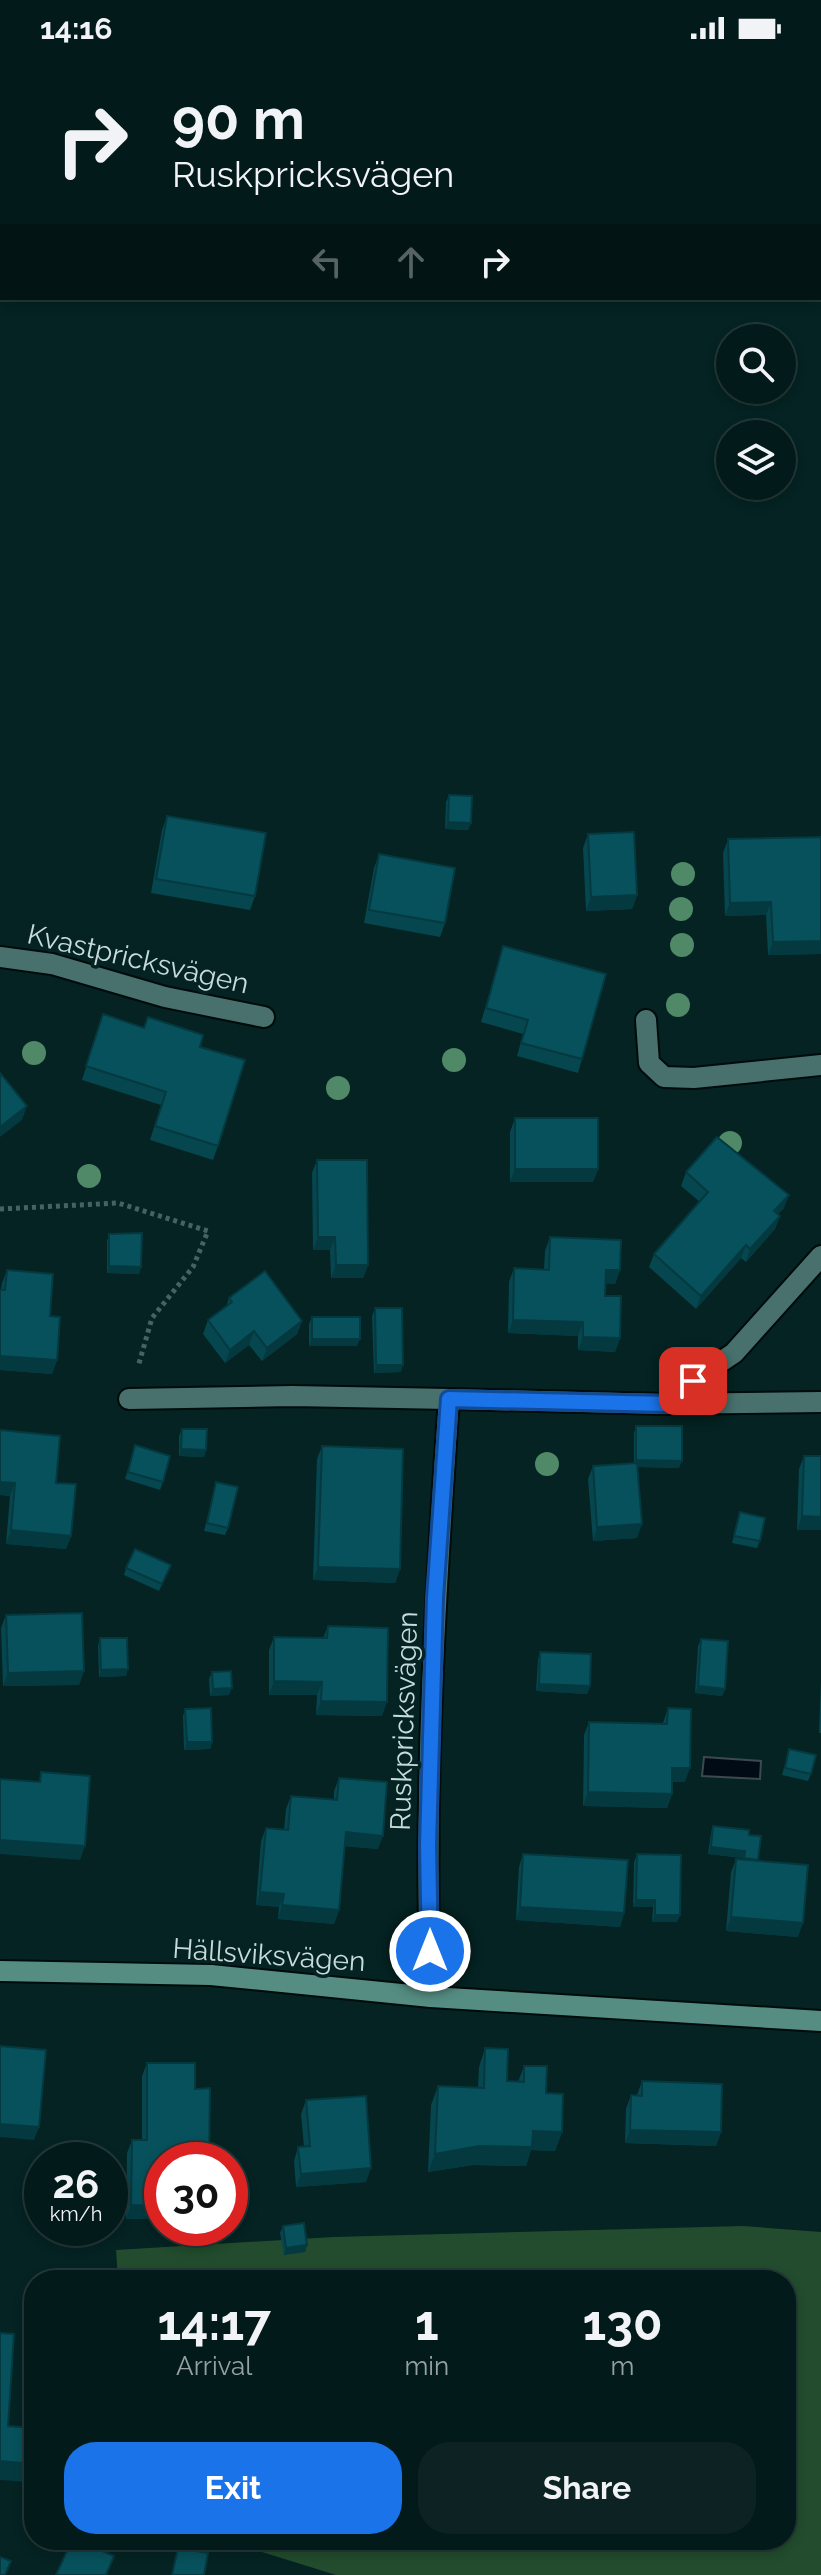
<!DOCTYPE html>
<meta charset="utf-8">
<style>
:root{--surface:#031a1a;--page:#0d2323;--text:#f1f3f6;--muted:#97a1a2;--line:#243839;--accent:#1a73e8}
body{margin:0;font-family:Raleway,sans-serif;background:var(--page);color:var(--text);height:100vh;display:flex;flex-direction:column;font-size:30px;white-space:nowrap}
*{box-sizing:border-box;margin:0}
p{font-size:26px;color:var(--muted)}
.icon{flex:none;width:44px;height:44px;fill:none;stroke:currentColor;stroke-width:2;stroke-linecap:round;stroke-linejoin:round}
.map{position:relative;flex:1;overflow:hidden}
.drawer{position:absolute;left:24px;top:2214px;width:772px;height:280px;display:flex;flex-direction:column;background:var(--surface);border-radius:32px;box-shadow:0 4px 12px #0003,0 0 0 2px var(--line)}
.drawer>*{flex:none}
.top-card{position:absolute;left:0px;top:0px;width:822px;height:244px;box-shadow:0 4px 12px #0003,0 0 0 2px var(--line);background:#031a1a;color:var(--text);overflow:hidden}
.fabs{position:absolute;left:716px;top:268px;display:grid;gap:16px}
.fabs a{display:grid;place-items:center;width:80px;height:80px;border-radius:50%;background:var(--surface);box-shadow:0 4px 12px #0003,0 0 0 2px var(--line);font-size:40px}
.speed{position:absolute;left:24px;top:2086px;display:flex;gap:16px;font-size:40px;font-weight:700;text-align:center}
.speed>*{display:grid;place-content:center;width:104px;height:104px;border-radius:50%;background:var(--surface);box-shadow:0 4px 12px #0003,0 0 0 2px var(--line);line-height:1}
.speed small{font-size:20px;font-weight:400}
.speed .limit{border:12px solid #d22;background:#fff;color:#111}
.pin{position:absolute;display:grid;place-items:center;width:68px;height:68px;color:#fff;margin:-34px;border-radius:16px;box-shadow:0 4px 12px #0006}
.me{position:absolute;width:88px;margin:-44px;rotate:0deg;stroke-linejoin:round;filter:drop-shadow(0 0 6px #0008)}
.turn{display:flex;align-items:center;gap:28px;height:168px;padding:0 40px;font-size:36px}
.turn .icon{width:104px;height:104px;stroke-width:2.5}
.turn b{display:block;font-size:56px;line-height:68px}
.lanes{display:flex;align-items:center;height:76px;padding:0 40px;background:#0003;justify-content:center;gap:40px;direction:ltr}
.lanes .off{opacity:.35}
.eta{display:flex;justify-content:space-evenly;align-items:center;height:136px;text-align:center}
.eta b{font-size:48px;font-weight:700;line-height:56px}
.primary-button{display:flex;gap:16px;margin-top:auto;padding:16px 40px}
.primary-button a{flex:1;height:92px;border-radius:32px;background:var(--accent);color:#fff;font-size:32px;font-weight:700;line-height:92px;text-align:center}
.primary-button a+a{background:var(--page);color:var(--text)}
.status{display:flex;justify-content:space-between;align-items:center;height:56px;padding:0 40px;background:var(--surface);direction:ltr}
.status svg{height:22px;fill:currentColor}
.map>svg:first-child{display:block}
.green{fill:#224c2d}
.water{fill:#000b15;stroke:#3c4a50;stroke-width:2}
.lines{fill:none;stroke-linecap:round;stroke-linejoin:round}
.street-casing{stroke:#000b0b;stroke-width:24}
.secondary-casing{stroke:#000b0b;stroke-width:24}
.path{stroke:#476361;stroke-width:5;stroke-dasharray:4 4;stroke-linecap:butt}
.street{stroke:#48716e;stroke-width:20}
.secondary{stroke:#558d82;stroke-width:20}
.tree{fill:#508967}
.wall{fill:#06464f}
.shaded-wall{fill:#053940}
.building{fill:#07515c;stroke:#053940;stroke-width:2}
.route-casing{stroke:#114b97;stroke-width:20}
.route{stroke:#1a73e8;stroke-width:14}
.labels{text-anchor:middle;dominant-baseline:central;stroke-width:7;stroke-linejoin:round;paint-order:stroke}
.street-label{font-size:28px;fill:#c7dcda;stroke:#042322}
</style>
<div class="status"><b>14:16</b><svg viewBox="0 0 49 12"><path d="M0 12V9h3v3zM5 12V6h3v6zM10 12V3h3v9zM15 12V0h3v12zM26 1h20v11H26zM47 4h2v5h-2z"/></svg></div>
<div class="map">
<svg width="821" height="2519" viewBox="0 0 821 2519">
<rect width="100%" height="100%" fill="#042322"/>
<!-- green -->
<path class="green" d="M743,2170l78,6v343h-485l-113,-35h563v-260h-668l-2,-30 217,-13z"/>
<!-- water -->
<path class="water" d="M704,1701l57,4 -1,18 -58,-3z"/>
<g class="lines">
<defs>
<g id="street">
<path d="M0,901l52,7 113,33 99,20"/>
<path d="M646,964l3,43 15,14 30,1 127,-13"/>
<path d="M129,1343l163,-3 157,3c-14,199 -26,398 -18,598"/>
<path d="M449,1343l217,5 6,-9 62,-42 87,-97"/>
<path d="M666,1348l155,-2"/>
</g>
<path id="secondary" d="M0,1915l211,4 220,22 390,24"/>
</defs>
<!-- street casing -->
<use href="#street" class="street-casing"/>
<!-- secondary casing -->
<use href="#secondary" class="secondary-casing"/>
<!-- path -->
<path class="path" d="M0,1153l118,-6 90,28 -15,36 -41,51 -14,49"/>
<!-- street -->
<use href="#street" class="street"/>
<!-- secondary -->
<use href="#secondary" class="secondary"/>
</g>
<!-- trees -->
<g class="tree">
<circle cx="683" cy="818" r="12"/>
<circle cx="681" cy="853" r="12"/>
<circle cx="682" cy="889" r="12"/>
<circle cx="678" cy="949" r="12"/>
<circle cx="34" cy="997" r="12"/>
<circle cx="454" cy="1004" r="12"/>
<circle cx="338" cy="1032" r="12"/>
<circle cx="730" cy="1087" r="12"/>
<circle cx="89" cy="1120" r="12"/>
<circle cx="547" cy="1408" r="12"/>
</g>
<!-- wall -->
<g class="wall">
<path d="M449,739l22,28 -3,7 -23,-1 1,-27z"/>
<path d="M167,760l88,80 -5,14 -99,-17 11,-63z"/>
<path d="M588,778l49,61 -5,14 -46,2 -3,-63z"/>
<path d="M821,781v117l-53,1 -2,-40 -41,1 -2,-63 5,-14z"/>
<path d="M379,798l66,69 -5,14 -76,-14 10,-55z"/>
<path d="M503,890l79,113 -4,14 -61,-17 6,-22 -42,-12z"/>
<path d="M103,958l97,33 18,99 -5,14 -63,-20 11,-35 -79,-25z"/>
<path d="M515,1062l83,51 -5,13h-83v-50z"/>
<path d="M317,1104l51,105 -5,13h-32l-1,-28h-17l-1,-77z"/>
<path d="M686,1116l98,36 -6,6 2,2 -5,13 -29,33 -5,-4 -45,51 -47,-42 5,-13 46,-52 -19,-16z"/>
<path d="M109,1178l32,33 -2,7 -32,-1v-32z"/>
<path d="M550,1181l70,33 -5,14 -10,-1v13l15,42 -5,14 -37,-2v-14l-70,-3 1,-51 5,-14 30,1 1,-18z"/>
<path d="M7,1214l43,46 7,44 -5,14 -52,-4v-80h1l1,-7z"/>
<path d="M229,1242l73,23 -5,13 -35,27 -13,-16 -24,18 -22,-29 5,-14 18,-13z"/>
<path d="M375,1252l26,64 -27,1 -2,-57z"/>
<path d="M312,1261l45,29h-48v-22z"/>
<path d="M636,1370l43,42 -41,-1 -1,71 -44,3 -5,-62 5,-13 41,-3v-30z"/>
<path d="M182,1373l24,21 -2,7 -25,-1v-20z"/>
<path d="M0,1374l56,53 15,53 -5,13 -60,-5 4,-48 -10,-1z"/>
<path d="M322,1390l78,123 -5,14 -82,-3 4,-121z"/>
<path d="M133,1397l30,29 -3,8 -35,-11z"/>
<path d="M804,1400h17v74h-24l2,-61z"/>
<path d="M216,1426l12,46 -3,7 -21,-4z"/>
<path d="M740,1456l20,29 -3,7 -25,-5z"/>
<path d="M171,1509l-12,26 -35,-16 2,-7z"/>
<path d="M6,1559l78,56 -5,14 -76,1 -2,-58z"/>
<path d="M328,1570l54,90 -66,-1 1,-20h-48v-45l5,-13 49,1z"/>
<path d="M100,1582l26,38 -27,1 -1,-31z"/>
<path d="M701,1583l24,50 -3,7 -27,-3 3,-47z"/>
<path d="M540,1596l50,34 -3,8 -51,-3 2,-32z"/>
<path d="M212,1616l17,23 -19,1 -1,-17z"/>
<path d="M821,1624v53h-2z"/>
<path d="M668,1652l17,74h-13v12l-5,14 -84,-2 1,-71 5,-13 74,1z"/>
<path d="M185,1653l27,33 -2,7 -26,1 -1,-34z"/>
<path d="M789,1693l22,25 -3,7 -26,-6z"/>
<path d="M339,1722l39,71 -33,-3 -6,64 -5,14 -56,-5 1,-12 -23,-2 5,-64 5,-13 18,2 2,-21 5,-13 43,3v-8z"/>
<path d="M713,1770l36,9 8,26 41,76 -72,-6 5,-59 5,-13h7v-1l-35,-4 3,-21z"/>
<path d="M523,1798l101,59 -4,14 -104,-7 3,-53z"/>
<path d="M637,1798l43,61 -3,7h-25l1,-15h-20l1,-45z"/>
<path d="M485,1992l22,33 11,1 6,-16 22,27 16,39 -7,19 -24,-1 -5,16 -53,-1 -45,7 3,-67 7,-19 40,1 1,-20z"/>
<path d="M147,2007l48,26 -33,71v59h-36l1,-66 5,-13h10v-64z"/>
<path d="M642,2025l79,51 -5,14 -91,-3 1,-34 5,-14h6z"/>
<path d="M306,2044l60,82 -70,5 -2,-26 4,-14h6l-3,-33z"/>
<path d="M283,2170l24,19 -2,7 -21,3 -4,-22z"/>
</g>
<!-- shaded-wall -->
<g class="shaded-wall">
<path d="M448,766l23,1 -3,7 -23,-1z"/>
<path d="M637,839l-5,14 -46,2 5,-14z"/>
<path d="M771,846l-5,13 -41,1 5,-13z"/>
<path d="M821,885v13l-53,1 5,-13z"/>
<path d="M27,1050l-5,14 -22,17v-10z"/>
<path d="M515,1113h83l-5,13h-83z"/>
<path d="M789,1139l-5,13 -15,16 5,-13z"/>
<path d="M780,1160l-5,13 -29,33 4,-13z"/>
<path d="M318,1181h17l-5,13h-17z"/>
<path d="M746,1189l-5,13 -45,51 5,-13z"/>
<path d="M336,1209h32l-5,13h-32z"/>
<path d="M109,1210l32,1 -2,7 -32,-1z"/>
<path d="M606,1214h14l-5,14 -14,-1z"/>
<path d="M513,1264l70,2 -5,14 -70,-3z"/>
<path d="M302,1265l-5,13 -35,27 5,-13z"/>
<path d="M254,1275l-5,14 -24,18 5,-13z"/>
<path d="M583,1281l37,1 -5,14 -37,-2z"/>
<path d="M312,1283h48l-3,7h-48z"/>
<path d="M0,1300l57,4 -5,14 -52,-4z"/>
<path d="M376,1309h27l-2,7 -27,1z"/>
<path d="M181,1393l25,1 -2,7 -25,-1z"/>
<path d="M636,1404l46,1 -3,7 -45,-1z"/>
<path d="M0,1426l15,1 -5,13 -10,-1z"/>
<path d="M802,1460l19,1v13h-24z"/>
<path d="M642,1468l-5,14 -44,3 4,-14z"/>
<path d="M11,1474l60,6 -5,13 -60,-5z"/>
<path d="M318,1511l82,2 -5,14 -82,-3z"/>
<path d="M128,1613l-2,7 -27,1 2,-7z"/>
<path d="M84,1615l-5,14 -76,1 5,-13z"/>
<path d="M274,1625l48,1 -5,13h-48z"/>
<path d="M539,1628l51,2 -3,8 -51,-3z"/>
<path d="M698,1630l27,3 -3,7 -27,-3z"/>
<path d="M232,1632l-3,7 -19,1 3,-7z"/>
<path d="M321,1645l66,1 -5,14 -66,-1z"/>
<path d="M187,1686h25l-2,7 -26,1z"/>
<path d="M672,1712h18l-5,14h-18z"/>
<path d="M588,1736l84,2 -5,14 -84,-2z"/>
<path d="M346,1776l37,4 -5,13 -37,-3z"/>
<path d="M0,1784l85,6 -5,14 -80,-6z"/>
<path d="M711,1791l34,4 -2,7 -35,-4z"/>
<path d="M260,1836l24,2 -5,13 -23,-2z"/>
<path d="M636,1844h19l-2,7h-20z"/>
<path d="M282,1849l57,5 -5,14 -56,-5z"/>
<path d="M520,1851l104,6 -4,14 -104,-7z"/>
<path d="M655,1859h25l-3,7h-25z"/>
<path d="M731,1861l72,6 -5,14 -72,-6z"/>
<path d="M0,2068l39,3 -5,13 -34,-3z"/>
<path d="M630,2074l91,2 -5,14 -91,-3z"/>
<path d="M533,2075l29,1 -7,19 -24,-1 -5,16 -53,-1 -45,7 7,-18z"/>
<path d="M371,2112l-5,14 -70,5 5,-13z"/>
<path d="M131,2149l31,1v13h-36z"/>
<path d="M307,2189l-2,7 -21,3 2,-7z"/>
<path d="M0,2405l34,3 -6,18 -28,-2z"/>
</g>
<!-- building -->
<g class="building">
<path d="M449,739l23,1 -1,27 -23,-1z"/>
<path d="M167,760l99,17 -11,63 -99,-17z"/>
<path d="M634,776l3,63 -46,2 -3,-63z"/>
<path d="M821,781v104l-48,1 -2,-40 -41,1 -2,-64z"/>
<path d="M379,798l76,14 -10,55 -76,-13z"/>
<path d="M503,890l103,28 -24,85 -61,-16 7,-23 -42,-12z"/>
<path d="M103,958l41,14 4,-11 55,18 -3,12 45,13 -27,86 -63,-20 11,-34 -80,-26z"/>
<path d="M0,1017l27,33 -27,21z"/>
<rect x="515" y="1062" width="83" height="51"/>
<path d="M717,1081l72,58 -15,16 6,5 -30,33 -4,-4 -45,51 -47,-42 54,-62 -22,-20z"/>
<path d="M317,1104h50l1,105h-32l-1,-28h-17z"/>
<path d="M142,1177l-1,34 -32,-1v-32z"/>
<path d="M550,1181l71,3 -1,30h-14l-1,26h16l-1,42 -37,-1v-15l-70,-2 1,-52 35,2z"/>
<path d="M7,1214l46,4 -3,42 10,1 -3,43 -57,-4v-66h5z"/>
<path d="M265,1215l37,50 -35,27 -13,-17 -24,19 -22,-30 24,-18 -3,-4z"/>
<path d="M375,1252h27l1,57h-27z"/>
<rect x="312" y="1261" width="48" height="22"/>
<path d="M636,1370h46v35l-46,-1z"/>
<path d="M182,1373h25l-1,21 -25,-1z"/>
<path d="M0,1374l60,6 -4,47 20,1 -5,52 -60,-6 4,-47 -15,-1z"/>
<path d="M135,1389l35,11 -7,26 -35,-10z"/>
<path d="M322,1390l81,3 -3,120 -82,-2z"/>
<path d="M804,1400h17v61l-19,-1z"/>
<path d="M637,1407l5,61 -45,3 -4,-61z"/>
<path d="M216,1426l22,5 -10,41 -21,-5z"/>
<path d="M740,1456l25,6 -5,23 -26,-5z"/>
<path d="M135,1493l36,16 -9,19 -36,-16z"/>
<path d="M82,1557l2,58 -76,2 -2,-58z"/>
<path d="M328,1570l60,2 -1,74 -66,-1 1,-19 -48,-1v-44l53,1z"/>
<path d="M100,1582h27l1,31 -27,1z"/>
<path d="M701,1583l27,2 -3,48 -27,-3z"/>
<path d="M540,1596l51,2 -1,32 -51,-2z"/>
<path d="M231,1615l1,17 -19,1 -1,-17z"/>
<path d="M211,1652l1,34h-25l-2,-33z"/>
<path d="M668,1652l23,1 -1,59h-18v26l-84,-2 1,-70 78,2z"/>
<path d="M789,1693l27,6 -5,19 -26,-6z"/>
<path d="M41,1716l49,4 -5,70 -85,-6v-61l40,3z"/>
<path d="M339,1722l48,4 -4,54 -37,-4 -7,78 -57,-5 2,-11 -24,-2 6,-64 22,2 3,-34 46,4z"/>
<path d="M713,1770l36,4v5l12,1 -3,24 -14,-2 1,-7 -34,-4z"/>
<path d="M523,1798l105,6 -4,53 -104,-6z"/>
<path d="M637,1798l44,1 -1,60h-25v-15h-19z"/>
<path d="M736,1803l72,6 -5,58 -72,-6z"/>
<path d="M0,1990l46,4 -7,77 -39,-3z"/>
<path d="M485,1992l23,1 -1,32 17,1v-16h23l-1,27 17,1 -1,38 -29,-1 -1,16 -53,-1 -44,8 3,-68 46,2z"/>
<path d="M147,2007h48v26l15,-1 -1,72h-47v46l-31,-1 1,-65h15z"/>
<path d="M642,2025l80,3 -1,48 -91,-2 1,-35 11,1z"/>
<path d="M366,2040l5,72 -70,6 -3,-27 12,-1 -4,-46z"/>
<path d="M304,2167l3,22 -21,3 -3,-22z"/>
<path d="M0,2277l14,1 -6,92 26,2v36l-34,-3z"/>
<path d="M72,2484h5l37,16 -8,19h-50z"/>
<path d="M178,2492l30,5 -4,22h-32z"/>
<path d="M0,2501l11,4 -6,14h-5z"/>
</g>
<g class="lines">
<defs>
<path id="route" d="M430,1895l-2,-106 7,-247 14,-199 217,5 6,-9 21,-14"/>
</defs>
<!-- route casing -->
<use href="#route" class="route-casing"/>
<!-- route -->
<use href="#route" class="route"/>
</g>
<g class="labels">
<!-- street labels -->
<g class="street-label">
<text transform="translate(138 903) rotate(13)">Kvastpricksvägen</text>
<text transform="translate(404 1665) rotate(-88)">Ruskpricksvägen</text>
<text transform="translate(269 1899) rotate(4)">Hällsviksvägen</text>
</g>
</g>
</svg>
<div class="fabs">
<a><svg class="icon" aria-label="search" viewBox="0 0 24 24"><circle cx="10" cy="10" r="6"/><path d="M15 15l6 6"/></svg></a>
<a><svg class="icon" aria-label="layers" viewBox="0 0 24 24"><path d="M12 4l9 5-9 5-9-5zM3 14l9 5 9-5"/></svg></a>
</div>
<div class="speed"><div>26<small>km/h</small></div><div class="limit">30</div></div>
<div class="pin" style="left:693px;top:1325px;background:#d93025"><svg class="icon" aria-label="arrive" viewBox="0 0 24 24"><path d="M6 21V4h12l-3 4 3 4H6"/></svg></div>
<svg class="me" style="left:430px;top:1895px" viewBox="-20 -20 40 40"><circle r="17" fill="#1a73e8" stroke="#fff" stroke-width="3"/><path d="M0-11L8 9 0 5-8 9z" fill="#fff"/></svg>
<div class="top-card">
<div class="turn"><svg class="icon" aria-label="right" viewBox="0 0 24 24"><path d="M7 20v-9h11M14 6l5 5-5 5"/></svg><div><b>90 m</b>Ruskpricksvägen</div></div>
<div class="lanes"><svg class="icon off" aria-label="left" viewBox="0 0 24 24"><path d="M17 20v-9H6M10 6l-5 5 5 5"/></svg><svg class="icon off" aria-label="ahead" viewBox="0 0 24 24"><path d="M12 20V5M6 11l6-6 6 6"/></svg><svg class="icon" aria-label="right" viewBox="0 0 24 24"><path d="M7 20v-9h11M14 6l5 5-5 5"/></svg></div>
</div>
<section class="drawer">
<div class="eta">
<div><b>14:17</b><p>Arrival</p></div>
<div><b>1</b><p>min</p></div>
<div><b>130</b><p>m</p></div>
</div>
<div class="primary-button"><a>Exit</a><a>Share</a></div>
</section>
</div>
